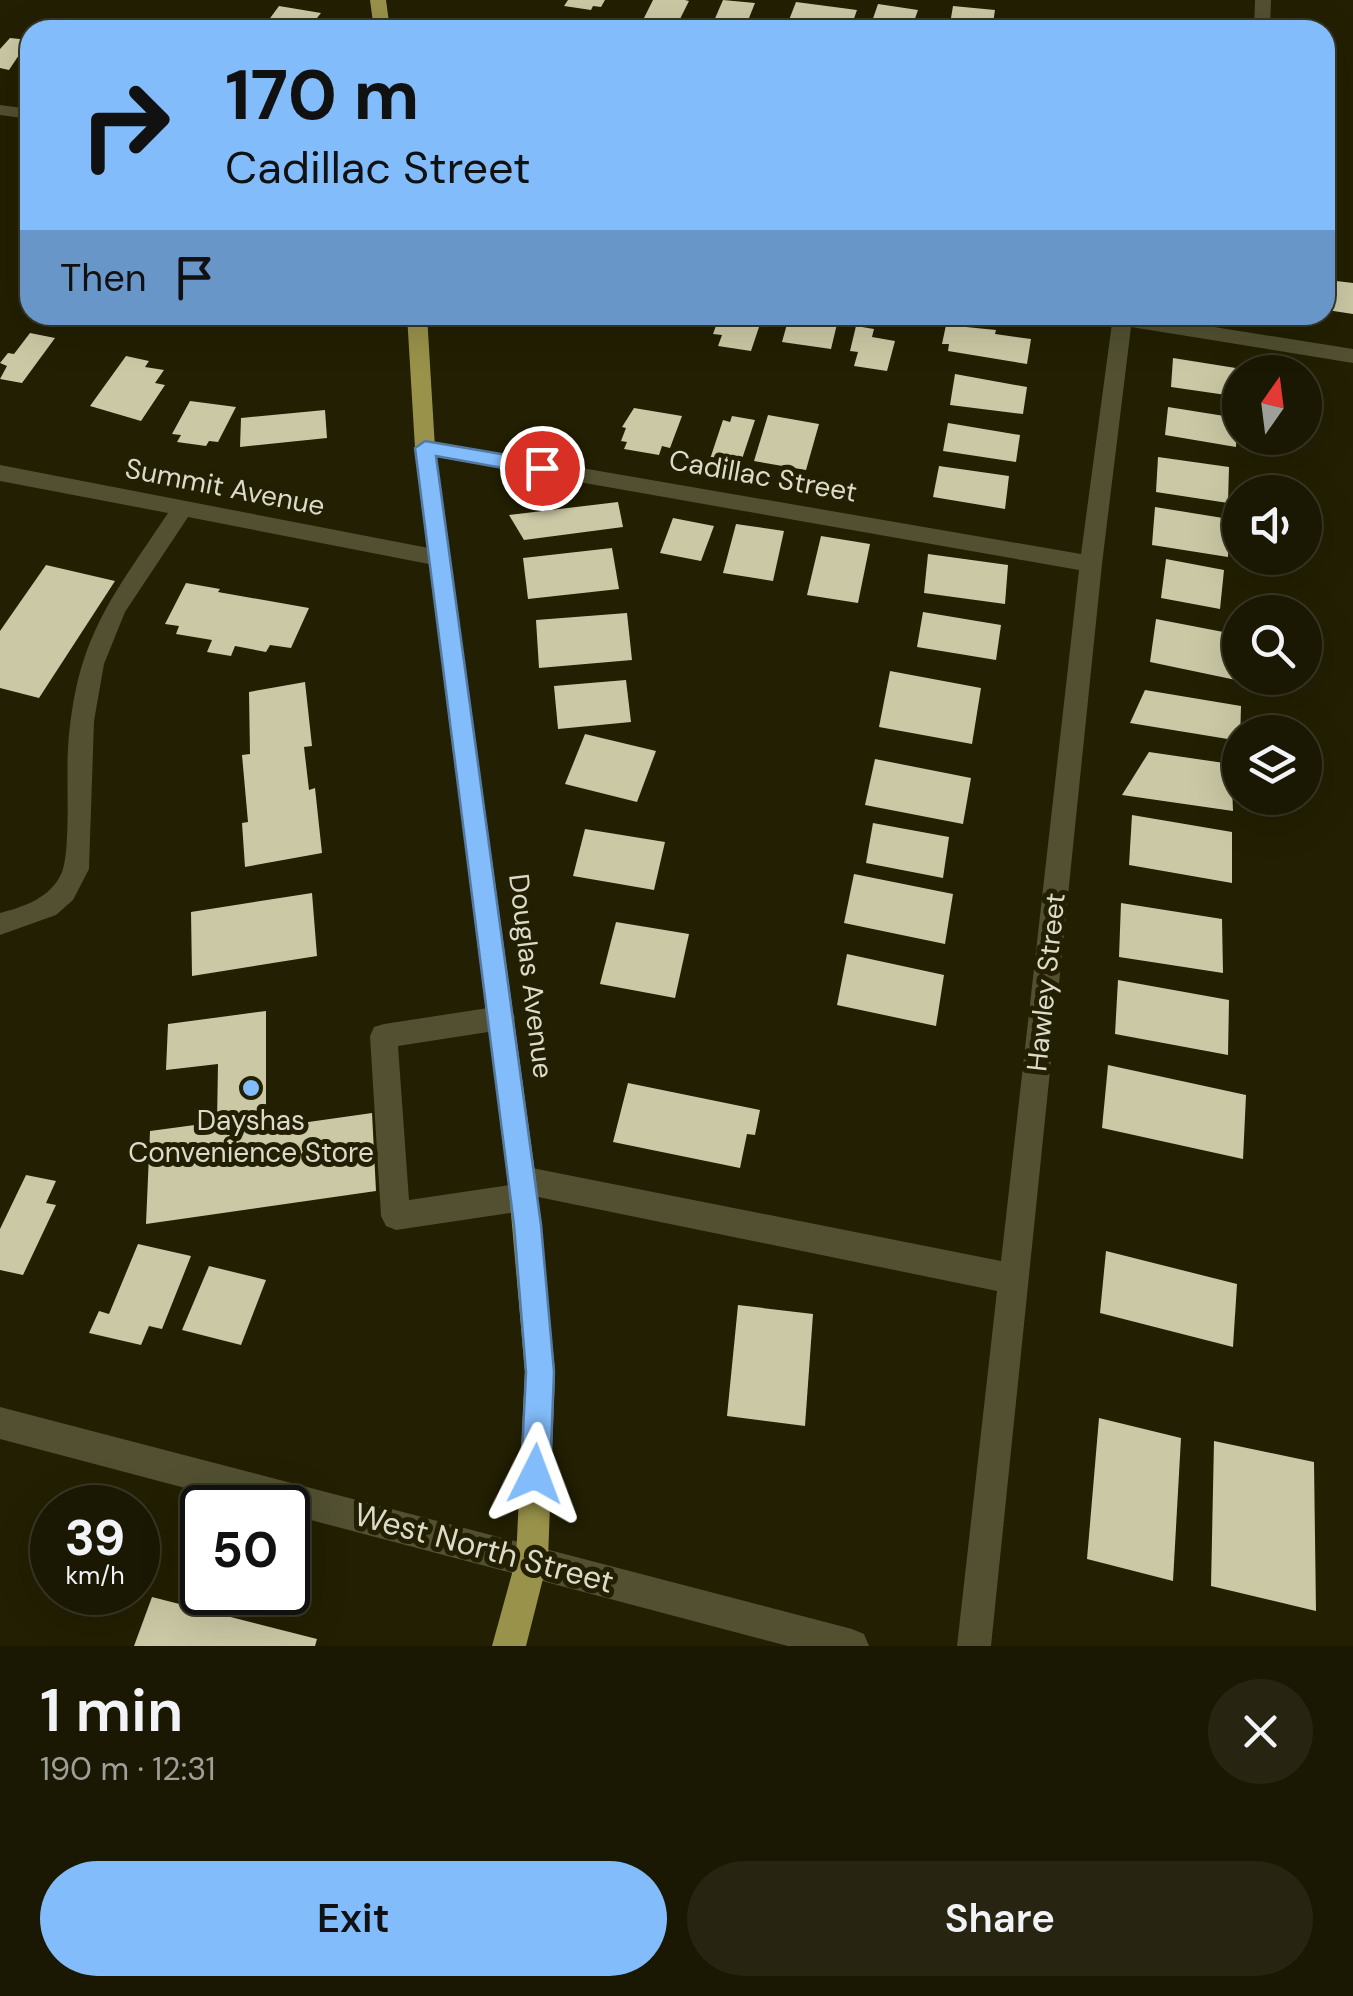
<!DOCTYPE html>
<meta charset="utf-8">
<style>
:root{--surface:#1a1702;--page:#272411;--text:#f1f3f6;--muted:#9f9f99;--line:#383624;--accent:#82bcfa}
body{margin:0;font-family:"DM Sans",sans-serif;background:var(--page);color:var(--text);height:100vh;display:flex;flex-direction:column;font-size:38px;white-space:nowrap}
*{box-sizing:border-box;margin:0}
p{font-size:32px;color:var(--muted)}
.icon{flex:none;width:55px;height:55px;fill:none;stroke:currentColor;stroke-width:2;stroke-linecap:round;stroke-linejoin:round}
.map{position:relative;height:1646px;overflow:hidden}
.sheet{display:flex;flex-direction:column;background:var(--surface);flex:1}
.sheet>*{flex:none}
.guide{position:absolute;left:20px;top:20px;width:1315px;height:305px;border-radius:30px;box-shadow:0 10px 40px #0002,0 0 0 2px var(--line);background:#82bcfa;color:#111;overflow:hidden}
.needle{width:65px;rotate:14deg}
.buttons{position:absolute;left:1222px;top:355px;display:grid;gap:20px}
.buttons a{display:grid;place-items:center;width:100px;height:100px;border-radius:50%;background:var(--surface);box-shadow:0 10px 40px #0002,0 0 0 2px var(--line);font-size:50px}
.speed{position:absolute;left:30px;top:1485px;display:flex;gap:20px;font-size:50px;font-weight:700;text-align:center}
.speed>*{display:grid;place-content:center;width:130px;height:130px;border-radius:50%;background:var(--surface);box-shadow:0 10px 40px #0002,0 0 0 2px var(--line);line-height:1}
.speed small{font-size:25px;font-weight:400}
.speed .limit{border:5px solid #111;border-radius:15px;background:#fff;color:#111}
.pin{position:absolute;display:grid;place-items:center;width:85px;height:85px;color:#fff;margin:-42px;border:5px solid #fff;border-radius:50%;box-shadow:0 2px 10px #0007}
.me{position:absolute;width:110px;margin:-55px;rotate:3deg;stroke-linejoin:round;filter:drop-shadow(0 0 8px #0008)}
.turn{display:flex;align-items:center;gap:35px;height:210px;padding:0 40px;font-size:45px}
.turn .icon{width:130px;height:130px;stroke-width:2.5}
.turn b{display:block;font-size:70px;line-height:85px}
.then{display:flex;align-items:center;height:95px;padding:0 40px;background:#0003;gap:20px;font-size:38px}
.round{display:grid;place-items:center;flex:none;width:105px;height:105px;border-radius:52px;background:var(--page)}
.overview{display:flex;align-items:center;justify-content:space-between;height:170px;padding:0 40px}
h1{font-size:60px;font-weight:600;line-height:75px}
.primary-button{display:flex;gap:20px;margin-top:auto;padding:20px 40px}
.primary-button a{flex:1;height:115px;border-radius:60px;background:var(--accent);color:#111;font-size:40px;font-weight:600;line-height:115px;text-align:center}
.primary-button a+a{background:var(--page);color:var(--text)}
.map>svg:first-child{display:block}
.building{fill:#cbc8a5}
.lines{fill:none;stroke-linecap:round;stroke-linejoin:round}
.minor{fill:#525031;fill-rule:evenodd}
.major{fill:#98924a;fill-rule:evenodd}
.route{fill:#82bcfa;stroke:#547aa2;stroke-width:2.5}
.poi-dot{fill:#82bcfa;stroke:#221f02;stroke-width:4}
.labels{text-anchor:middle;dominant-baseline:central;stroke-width:10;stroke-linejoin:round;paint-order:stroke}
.street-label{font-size:28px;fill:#dcdbca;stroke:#221f02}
.poi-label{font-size:28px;fill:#dcdbca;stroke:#221f02}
.near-street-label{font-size:32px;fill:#dcdbca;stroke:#221f02}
</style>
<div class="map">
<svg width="1353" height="1646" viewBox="0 0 1353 1646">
<rect width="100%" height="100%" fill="#221f02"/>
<!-- building -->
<g class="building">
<path d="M568,0h37l-4,7 -8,-1 -2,4 -27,-4z"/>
<path d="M653,0h32l4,1 -12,24 -34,-5z"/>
<path d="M723,0l32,3 -10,25 -32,-5z"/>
<path d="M796,2l61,8 -7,20h-26l2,-5 -37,-5z"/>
<path d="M878,4l40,6 -7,20h-42z"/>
<path d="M279,6l42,7 -11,14 -42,-6z"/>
<path d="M953,6l42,4 -3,20h-43z"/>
<path d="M10,38l19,2 -20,30 -9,-2v-19z"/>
<path d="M1328,280l25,3v31l-26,-4z"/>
<path d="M720,315h43l-12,36 -33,-5 4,-11 -9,-1z"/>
<path d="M793,315l44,9 -6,25 -49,-7 7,-25z"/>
<path d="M946,325l50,5 -1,4 36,5 -4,25 -79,-13 1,-7h-7z"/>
<path d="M856,326l18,3 -2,8 23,4 -8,30 -33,-5 4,-14 -8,-1z"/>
<path d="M30,333l25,5 -33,45 -22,-4 7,-13 -7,-3 8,-10 6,1z"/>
<path d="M126,356l23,5 -4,6 19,3 -9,13 10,2 -24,36 -51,-15z"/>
<path d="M1173,358l69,11 -2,28 -69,-10z"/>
<path d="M955,374l72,13 -4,27 -73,-9z"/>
<path d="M190,401l46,6 -18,35 -9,-1 -3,5 -29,-4 4,-7 -9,-1z"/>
<path d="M1168,407l69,11 -1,29 -71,-12z"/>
<path d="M634,408l48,8 -12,32 -8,-2 -3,9 -35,-6 3,-7 -6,-1 5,-13 -4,-1z"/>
<path d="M325,410l2,28 -87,9 1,-29z"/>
<path d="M768,415l51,9 -13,46 -52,-9z"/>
<path d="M732,416l23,4 -16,48 -30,-6 14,-42 7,2z"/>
<path d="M948,423l72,12 -4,27 -73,-11z"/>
<path d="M1158,457l71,10 -1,36 -72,-11z"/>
<path d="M939,466l70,10 -4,33 -72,-12z"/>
<path d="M618,502l5,25 -99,13 -15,-25z"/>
<path d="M1155,507l74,12 -1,38 -76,-12z"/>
<path d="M673,518l41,8 -13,35 -41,-8z"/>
<path d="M736,524l48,7 -11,50 -50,-8z"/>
<path d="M821,536l49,8 -12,59 -51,-8z"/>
<path d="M612,548l7,41 -91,10 -5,-41z"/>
<path d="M928,554l80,11 -3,39 -81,-11z"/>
<path d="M1166,559l58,11 -4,39 -59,-11z"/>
<path d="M46,565l69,16 -76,117 -39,-10v-57z"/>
<path d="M186,583l34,6 -2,3 91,16 -18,40 -21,-3 -4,7 -31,-6 -4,10 -24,-4 5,-12 -36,-6 3,-8 -14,-2z"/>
<path d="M923,612l78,13 -5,35 -79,-13z"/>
<path d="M627,613l5,47 -93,8 -3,-48z"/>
<path d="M1156,619l83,16 -3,45 -86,-18z"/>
<path d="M890,671l91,17 -9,56 -93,-17z"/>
<path d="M626,680l5,42 -73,7 -4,-43z"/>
<path d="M305,682l7,64 -8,1 5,43 6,-2 7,65 -77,14 -3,-44 6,-1 -6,-67 8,-1 -1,-62z"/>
<path d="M1145,690l96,16 -1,35 -110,-18z"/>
<path d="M585,734l71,17 -19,51 -72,-18z"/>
<path d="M1149,752l82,12 2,47 -111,-16z"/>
<path d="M875,759l96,19 -8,46 -98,-19z"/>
<path d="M1132,815l100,17v51l-103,-18z"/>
<path d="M873,823l76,14 -6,41 -77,-15z"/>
<path d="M585,829l80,13 -11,48 -81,-14z"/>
<path d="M854,874l99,20 -8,50 -101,-21z"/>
<path d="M312,893l5,63 -125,20 -1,-64z"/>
<path d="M1121,903l101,16 1,54 -104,-16z"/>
<path d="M616,922l73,12 -14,64 -75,-14z"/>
<path d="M847,954l97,21 -8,51 -99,-21z"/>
<path d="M1118,980l111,20 -1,55 -113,-21z"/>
<path d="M266,1011v117l106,-15 4,78 -230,33 4,-93 67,-9 1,-58 -52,6 2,-46z"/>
<path d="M1108,1065l138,30 -3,64 -141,-31z"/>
<path d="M628,1083l132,27 -5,25 -8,-1 -7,34 -127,-26z"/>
<path d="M26,1175l30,6 -10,22 10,2 -33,70 -23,-5v-41z"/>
<path d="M138,1244l53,12 -29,73 -13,-3 -8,19 -52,-12 10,-22 10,3z"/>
<path d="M1106,1251l131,33 -4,63 -133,-34z"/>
<path d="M209,1266l57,14 -25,65 -59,-15z"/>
<path d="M738,1305l75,9 -8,112 -78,-10z"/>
<path d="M1099,1418l82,20 -8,143 -86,-22z"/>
<path d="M1214,1441l100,21 2,149 -105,-25z"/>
<path d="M152,1597l165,42 -2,7h-181z"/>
</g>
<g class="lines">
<!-- minor -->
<g class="minor">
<path d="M1255,0h16l-1,30h-16z"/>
<path d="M382,22l27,5 2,3h-35v-6z"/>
<path d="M0,105l30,4v10l-30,-4z"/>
<path d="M1089,315h50l214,34v14l-222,-36 -29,237 -111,1082h-34l40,-355 -459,-94 -4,10 -10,4 -128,19 -10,-4 -5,-10 -11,-180 4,-9 10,-3 117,-18 10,3 4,9 -4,9 -10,3 -103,16 11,154 101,-15 2,-15 10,-4 479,95 78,-691 -654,-115 -10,-7 10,-7 656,113 31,-231 -20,-3z"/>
<path d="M0,465l439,85 11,8 -11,8 -251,-49 -63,95 -21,52 -10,57 -5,148 -16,31 -17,15 -56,20v-22c24,-6 52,-16 62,-41 9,-24 4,-93 6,-123 8,-111 41,-147 100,-236l-168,-32z"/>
<path d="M0,1407l852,222 12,5 5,12h-81l-500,-132v-6h-27l-261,-69z"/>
</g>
<!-- major -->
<g class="major">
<path d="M370,0h16l4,30h-16z"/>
<path d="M407,315h20l8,133 101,732 19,192 -7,187 -22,87h-34l24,-87 9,-187 -17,-192 -93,-732z"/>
</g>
</g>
<!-- route -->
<path class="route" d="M425,441l117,20 10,7 -10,7 -106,-19 105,769 13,147 -4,102 -4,11 -11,4 -10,-4 -4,-11 5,-102 -12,-147 -99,-777z"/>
<!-- markers -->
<circle class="poi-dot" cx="251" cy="1088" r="10"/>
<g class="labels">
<!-- street labels -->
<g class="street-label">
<text transform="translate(763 476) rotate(10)">Cadillac Street</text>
<text transform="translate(225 487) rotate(11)">Summit Avenue</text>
<text transform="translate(531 976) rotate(83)">Douglas Avenue</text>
<text transform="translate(1046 982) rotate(-84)">Hawley Street</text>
</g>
<!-- poi labels -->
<g class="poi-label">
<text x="251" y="1120">Dayshas<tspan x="251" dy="32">Convenience Store</tspan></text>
</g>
<!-- near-street labels -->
<g class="near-street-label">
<text transform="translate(484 1548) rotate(15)">West North Street</text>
</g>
</g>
</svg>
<div class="buttons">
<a><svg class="needle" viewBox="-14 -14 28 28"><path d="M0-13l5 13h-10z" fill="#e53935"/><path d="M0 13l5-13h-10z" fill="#9f9f99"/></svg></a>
<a><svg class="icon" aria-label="sound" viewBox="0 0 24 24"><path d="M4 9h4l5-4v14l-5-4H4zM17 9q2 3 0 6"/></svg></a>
<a><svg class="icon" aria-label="search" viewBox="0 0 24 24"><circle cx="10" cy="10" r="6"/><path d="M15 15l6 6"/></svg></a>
<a><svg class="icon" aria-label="layers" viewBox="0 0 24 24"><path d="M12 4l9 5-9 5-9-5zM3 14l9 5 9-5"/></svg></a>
</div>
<div class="speed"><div>39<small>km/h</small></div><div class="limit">50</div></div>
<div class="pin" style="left:542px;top:468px;background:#d93025"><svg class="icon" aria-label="arrive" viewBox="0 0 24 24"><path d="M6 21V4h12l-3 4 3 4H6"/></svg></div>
<svg class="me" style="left:535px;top:1474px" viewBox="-20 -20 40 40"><path d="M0-17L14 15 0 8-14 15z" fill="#82bcfa" stroke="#fff" stroke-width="4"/></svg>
<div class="guide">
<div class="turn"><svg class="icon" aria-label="right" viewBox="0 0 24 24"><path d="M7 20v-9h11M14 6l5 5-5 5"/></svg><div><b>170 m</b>Cadillac Street</div></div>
<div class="then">Then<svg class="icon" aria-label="arrive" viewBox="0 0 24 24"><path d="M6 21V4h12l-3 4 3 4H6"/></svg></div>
</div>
</div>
<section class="sheet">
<div class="overview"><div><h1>1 min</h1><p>190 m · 12:31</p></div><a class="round"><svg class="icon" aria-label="close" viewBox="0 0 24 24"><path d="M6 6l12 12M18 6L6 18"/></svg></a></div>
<div class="primary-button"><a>Exit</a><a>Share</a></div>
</section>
